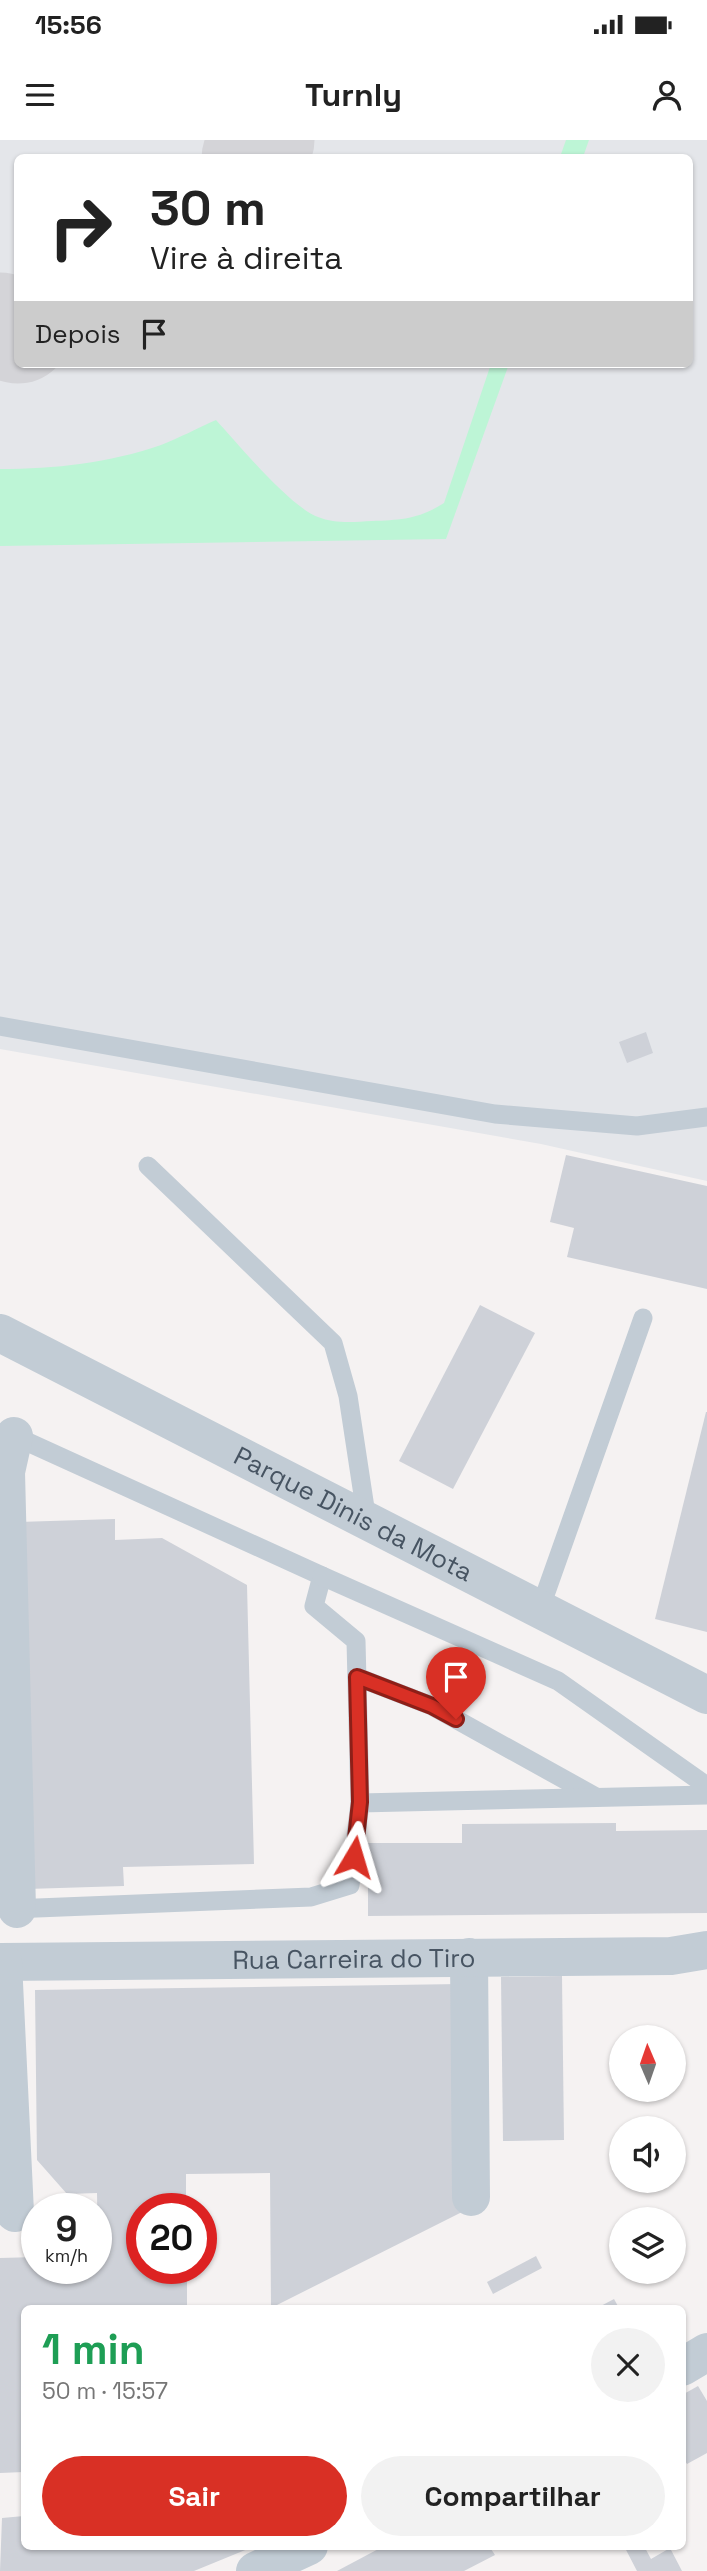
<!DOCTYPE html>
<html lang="pt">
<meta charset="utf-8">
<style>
:root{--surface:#fff;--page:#f2f2f2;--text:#222;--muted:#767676;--accent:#d93025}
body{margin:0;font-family:"Space Grotesk",sans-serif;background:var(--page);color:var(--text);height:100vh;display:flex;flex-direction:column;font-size:26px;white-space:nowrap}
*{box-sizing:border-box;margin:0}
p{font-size:23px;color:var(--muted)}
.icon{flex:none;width:38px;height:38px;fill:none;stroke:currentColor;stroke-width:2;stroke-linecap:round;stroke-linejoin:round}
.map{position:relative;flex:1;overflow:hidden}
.side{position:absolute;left:21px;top:2165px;width:665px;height:245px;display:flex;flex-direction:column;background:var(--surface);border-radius:10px;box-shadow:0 2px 5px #0004}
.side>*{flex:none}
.guide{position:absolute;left:14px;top:14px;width:679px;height:214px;border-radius:10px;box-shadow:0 2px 5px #0004;background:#fff;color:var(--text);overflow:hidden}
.needle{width:46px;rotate:358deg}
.fabs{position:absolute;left:609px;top:1885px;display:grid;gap:14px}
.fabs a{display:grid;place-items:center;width:77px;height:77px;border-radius:50%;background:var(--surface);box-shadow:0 2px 5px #0004;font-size:35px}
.speed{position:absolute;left:21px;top:2053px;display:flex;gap:14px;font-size:35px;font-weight:700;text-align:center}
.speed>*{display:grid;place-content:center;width:91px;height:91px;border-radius:50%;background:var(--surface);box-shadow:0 2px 5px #0004;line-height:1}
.speed small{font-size:18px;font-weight:400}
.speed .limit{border:10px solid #d22;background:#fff;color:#111}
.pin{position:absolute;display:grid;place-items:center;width:60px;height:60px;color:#fff;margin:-72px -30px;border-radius:50% 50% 50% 0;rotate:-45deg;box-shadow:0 0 7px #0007}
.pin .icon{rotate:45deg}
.me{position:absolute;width:77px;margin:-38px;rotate:7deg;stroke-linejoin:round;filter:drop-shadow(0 0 5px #0008)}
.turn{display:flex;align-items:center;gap:24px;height:147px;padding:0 21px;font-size:32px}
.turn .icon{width:91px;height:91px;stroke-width:2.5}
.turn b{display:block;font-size:49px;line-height:60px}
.then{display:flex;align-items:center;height:66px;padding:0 21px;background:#0003;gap:14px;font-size:26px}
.round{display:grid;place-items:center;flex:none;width:74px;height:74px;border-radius:37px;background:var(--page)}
.headline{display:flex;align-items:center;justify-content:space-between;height:119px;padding:0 21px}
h1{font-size:42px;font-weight:800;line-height:52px;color:#1e9e55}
.action{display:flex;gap:14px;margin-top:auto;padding:14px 21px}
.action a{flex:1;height:80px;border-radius:42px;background:var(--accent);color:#fff;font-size:28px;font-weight:800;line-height:80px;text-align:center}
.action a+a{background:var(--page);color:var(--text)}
.status{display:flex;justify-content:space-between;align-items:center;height:49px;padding:0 35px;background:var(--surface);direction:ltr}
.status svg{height:19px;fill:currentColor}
header{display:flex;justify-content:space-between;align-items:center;height:91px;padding:0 21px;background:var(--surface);font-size:32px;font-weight:800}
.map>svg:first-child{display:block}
.airport{fill:#e4e6ea;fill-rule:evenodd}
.green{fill:#bdf5d6}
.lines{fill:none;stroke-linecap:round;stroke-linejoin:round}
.taxiway{stroke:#d4d4d8;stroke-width:107}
.building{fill:#ced1d8}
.lane{stroke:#c2ccd5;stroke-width:19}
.street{stroke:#c2ccd5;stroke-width:38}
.route-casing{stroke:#8d1f18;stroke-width:18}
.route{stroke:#d93025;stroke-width:12}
.labels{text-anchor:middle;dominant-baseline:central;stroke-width:5;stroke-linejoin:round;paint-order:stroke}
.street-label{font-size:26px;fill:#475462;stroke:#fff}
</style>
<div class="status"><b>15:56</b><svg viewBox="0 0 49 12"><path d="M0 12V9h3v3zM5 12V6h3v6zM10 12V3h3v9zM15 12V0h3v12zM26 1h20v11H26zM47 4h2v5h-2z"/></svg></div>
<header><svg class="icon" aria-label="menu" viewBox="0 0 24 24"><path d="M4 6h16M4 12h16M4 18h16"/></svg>Turnly<svg class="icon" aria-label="person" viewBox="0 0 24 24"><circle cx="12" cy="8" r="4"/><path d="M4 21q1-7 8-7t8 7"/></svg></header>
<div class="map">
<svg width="707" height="2431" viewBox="0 0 707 2431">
<rect width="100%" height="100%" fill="#f5f2f2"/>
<!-- airport -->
<path class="airport" d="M0,0h707v1041l-166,-37 -541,-95zM18,18h672v206h-672z"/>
<!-- green -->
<g class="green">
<path d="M566,0h23l-6,17h-23z"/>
<path d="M491,224h18l-63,175 -446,7v-77c55,0 109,-6 161,-24 18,-7 37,-17 55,-25 22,24 74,87 102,97 17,7 36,5 54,4 29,-1 47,-2 72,-18z"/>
</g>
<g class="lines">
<!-- taxiway -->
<g class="taxiway">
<path d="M255,18l6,-18"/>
<path d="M0,186l18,4"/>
</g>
</g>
<!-- building -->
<g class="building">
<path d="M646,892l7,21 -26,10 -8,-21z"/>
<path d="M566,1015l141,31v103l-140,-32 7,-29 -24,-6z"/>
<path d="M480,1165l55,28 -82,156 -54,-28z"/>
<path d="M706,1272h1v220l-52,-13z"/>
<path d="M115,1379v21l47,-2 85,47 7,279 -131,3 1,19 -97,3 -9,-367z"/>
<path d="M616,1683v8l91,-1v83l-339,3v-73h94v-19z"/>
<path d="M562,1836l2,164 -61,1 -2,-164z"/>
<path d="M461,1844l3,227 -193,97 -1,-135 -84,1v34h-44v60h45v40h-163v164l-24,1v-215l37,-1v11h59v-11l2,-1 -1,-63 -30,1 -30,-34 -2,-170z"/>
<path d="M536,2116l6,12 -49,26 -6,-12z"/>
<path d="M614,2159l5,9h-22z"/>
<path d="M698,2246l9,15v52l-20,11 -5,-8v-61z"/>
<path d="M24,2376v30h231l-61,25h-194l2,-53z"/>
<path d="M384,2406h105l6,9 -31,16h-127z"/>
<path d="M624,2406h20l7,13 19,-11 12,23h-45z"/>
</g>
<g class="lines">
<!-- lane -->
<g class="lane">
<path d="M0,886l495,88 142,12 70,-9"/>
<path d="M148,1026l185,177 15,53 19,125"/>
<path d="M10,1294l312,142 -8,30 42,35 4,162 -10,82 -39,12 -299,12"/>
<path d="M322,1436l236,105 149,105"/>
<path d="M540,1469l103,-291"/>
<path d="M357,1537l75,29 164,91"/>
<path d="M360,1663l347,-8"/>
</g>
<!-- street -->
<g class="street">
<path id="s1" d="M0,1193l707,362"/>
<path d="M14,1296l-8,36 11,437"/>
<path d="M469,1817l2,240"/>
<path id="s2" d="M0,1822l671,-6 36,-6"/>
<path d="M3,1822l12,251"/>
<path d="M682,2227l25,-15"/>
<path d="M255,2431l54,-25"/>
</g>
</g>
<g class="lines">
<defs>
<path id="route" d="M354,1717l6,-55 -3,-125 75,29 24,13"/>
</defs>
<!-- route casing -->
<use href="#route" class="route-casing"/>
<!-- route -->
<use href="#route" class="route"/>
</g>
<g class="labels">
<!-- street labels -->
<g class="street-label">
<text stroke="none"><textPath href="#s1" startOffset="397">Parque Dinis da Mota</textPath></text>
<text stroke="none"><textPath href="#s2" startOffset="354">Rua Carreira do Tiro</textPath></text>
</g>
</g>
</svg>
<div class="fabs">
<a><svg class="needle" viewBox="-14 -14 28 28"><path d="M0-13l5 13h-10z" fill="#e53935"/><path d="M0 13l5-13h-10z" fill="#767676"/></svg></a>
<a><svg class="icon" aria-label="sound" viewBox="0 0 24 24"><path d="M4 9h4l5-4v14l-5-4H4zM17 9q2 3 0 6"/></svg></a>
<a><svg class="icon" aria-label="layers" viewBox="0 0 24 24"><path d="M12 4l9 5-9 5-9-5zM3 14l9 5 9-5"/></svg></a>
</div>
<div class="speed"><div>9<small>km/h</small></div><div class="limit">20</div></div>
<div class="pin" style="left:456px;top:1579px;background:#d93025"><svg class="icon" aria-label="arrive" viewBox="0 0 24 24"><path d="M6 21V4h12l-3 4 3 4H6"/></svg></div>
<svg class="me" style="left:354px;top:1717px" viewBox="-20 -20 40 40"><path d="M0-17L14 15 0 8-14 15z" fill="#d93025" stroke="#fff" stroke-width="4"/></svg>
<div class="guide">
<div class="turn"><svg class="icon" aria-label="right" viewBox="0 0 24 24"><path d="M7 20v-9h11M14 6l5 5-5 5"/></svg><div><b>30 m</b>Vire à direita</div></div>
<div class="then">Depois<svg class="icon" aria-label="arrive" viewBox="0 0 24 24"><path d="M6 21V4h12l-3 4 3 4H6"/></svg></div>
</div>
<section class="side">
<div class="headline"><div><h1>1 min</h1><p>50 m · 15:57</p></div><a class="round"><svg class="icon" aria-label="close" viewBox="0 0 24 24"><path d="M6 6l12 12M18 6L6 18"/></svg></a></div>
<div class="action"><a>Sair</a><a>Compartilhar</a></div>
</section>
</div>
